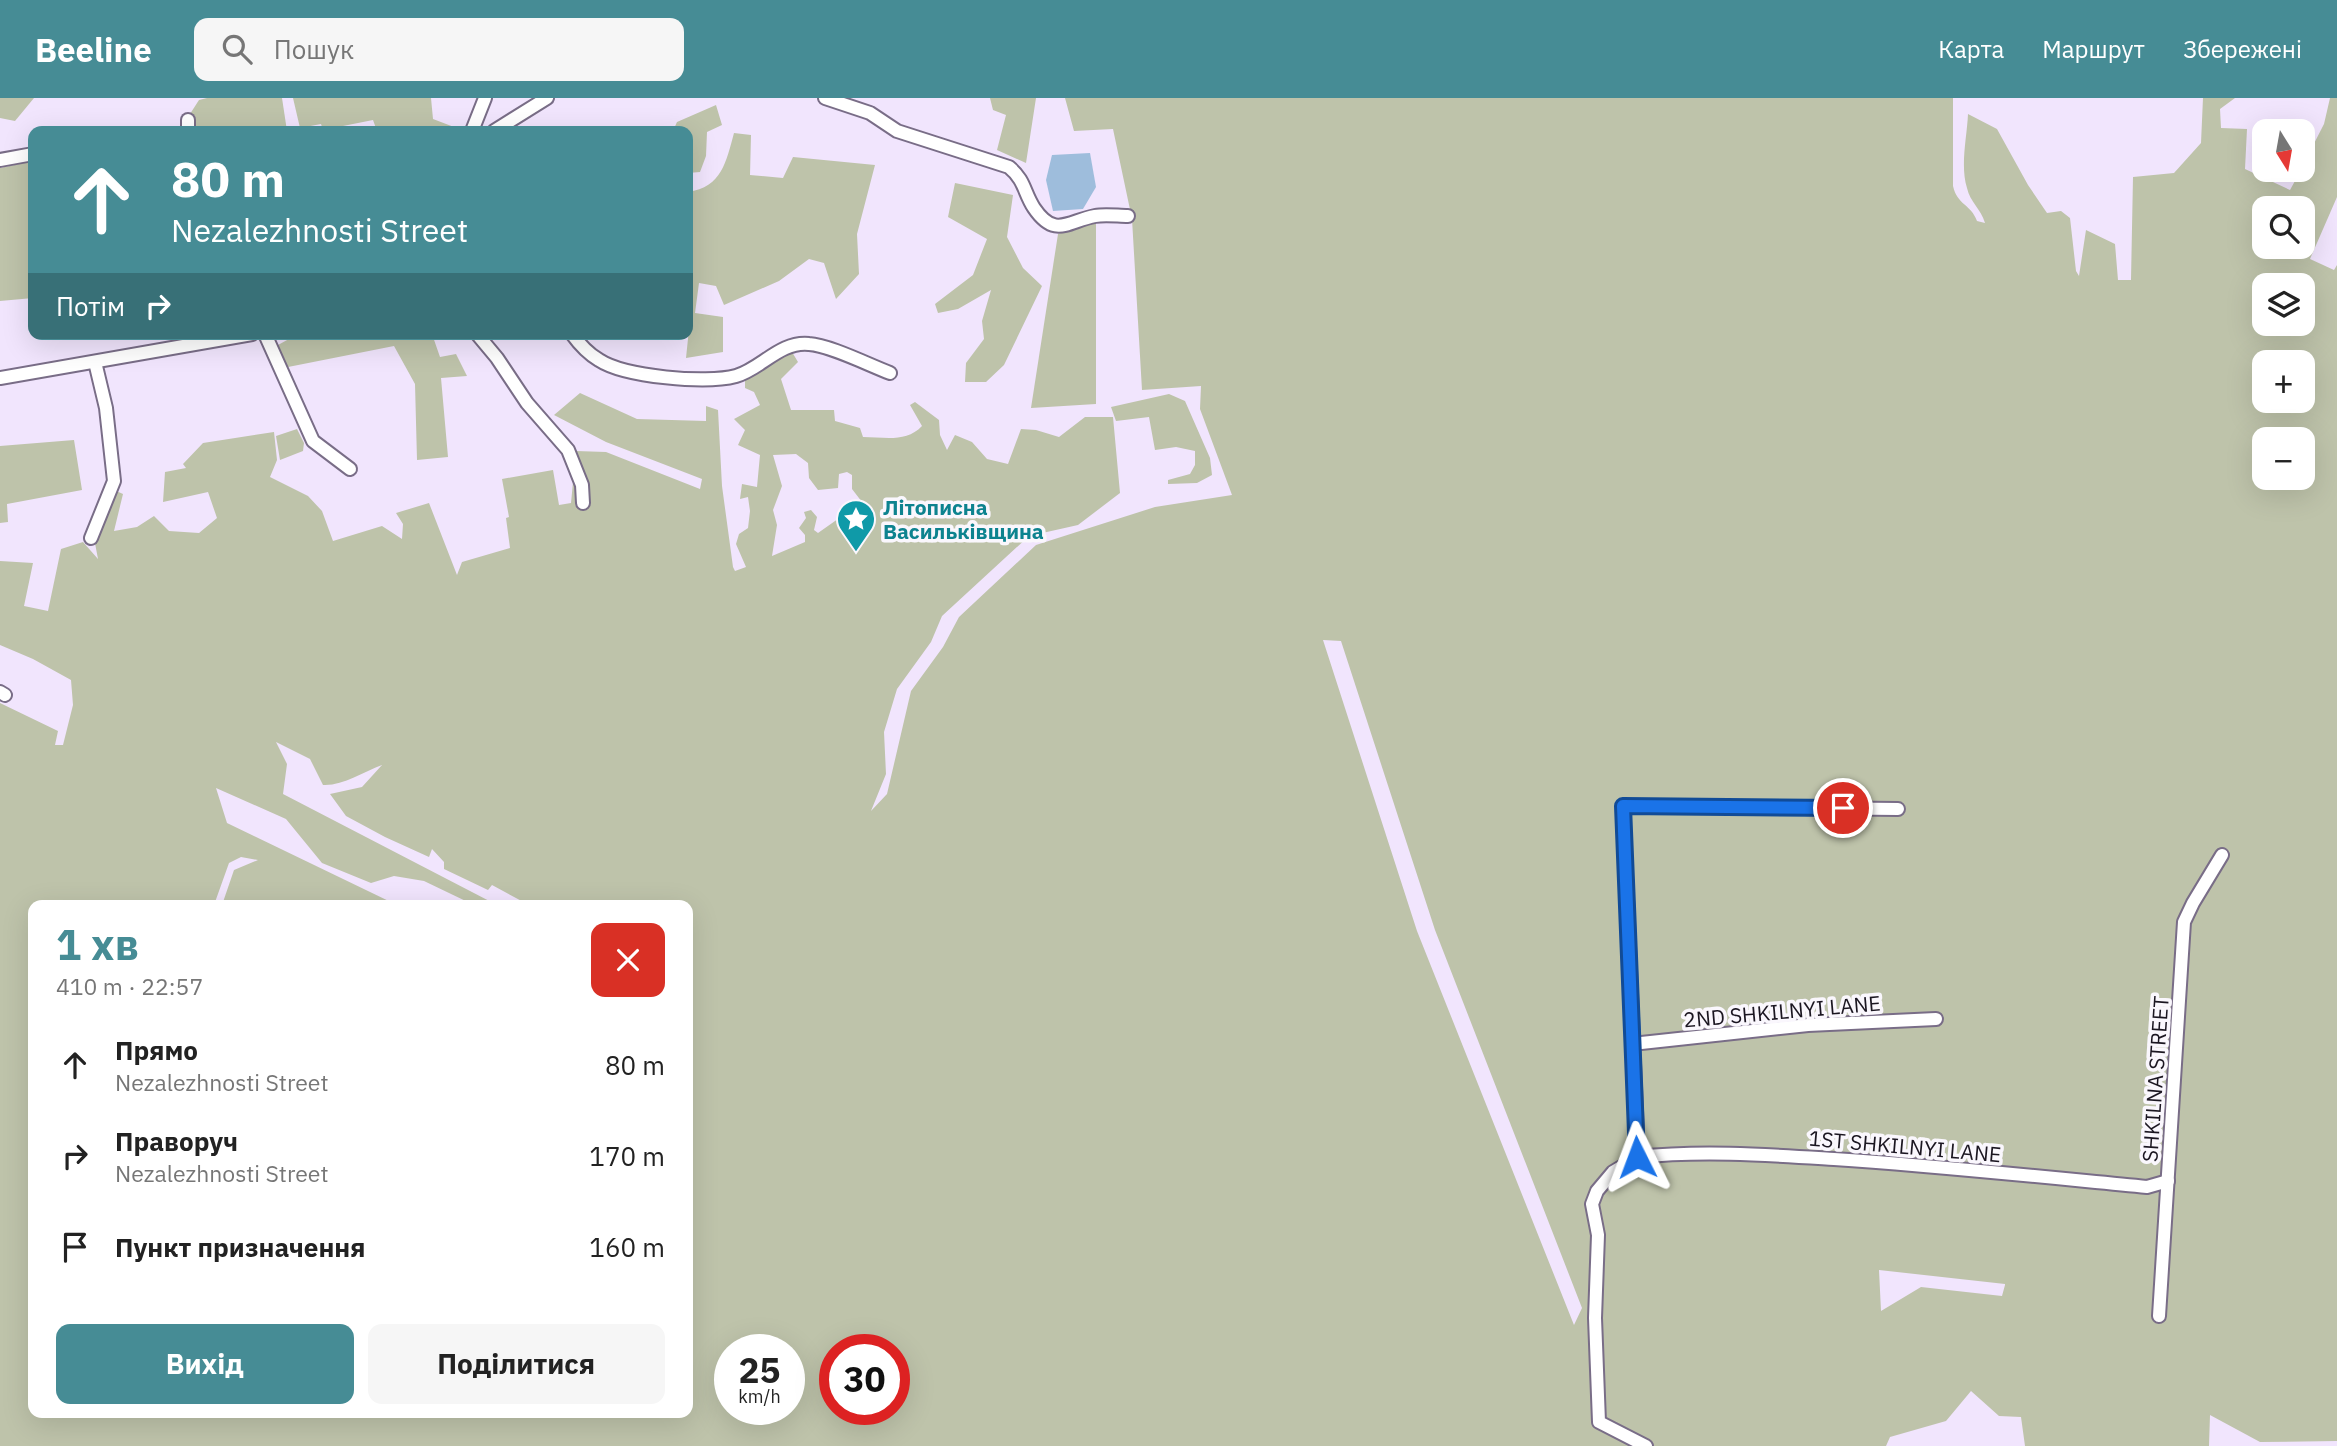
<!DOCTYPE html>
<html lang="uk">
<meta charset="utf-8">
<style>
:root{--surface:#fff;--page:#f6f6f6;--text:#222;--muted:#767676;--accent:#468c95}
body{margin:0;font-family:"IBM Plex Sans",sans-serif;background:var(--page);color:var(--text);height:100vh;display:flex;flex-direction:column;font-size:26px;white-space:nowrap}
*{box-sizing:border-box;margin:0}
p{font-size:23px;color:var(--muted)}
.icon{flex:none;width:38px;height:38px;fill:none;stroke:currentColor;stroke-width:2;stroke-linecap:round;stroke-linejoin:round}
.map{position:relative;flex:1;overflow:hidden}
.details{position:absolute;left:28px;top:802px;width:665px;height:518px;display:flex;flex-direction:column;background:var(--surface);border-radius:14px;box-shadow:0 7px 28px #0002}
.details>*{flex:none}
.hud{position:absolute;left:28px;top:28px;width:665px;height:214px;border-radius:14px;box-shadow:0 7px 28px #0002;background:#468c95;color:#fff;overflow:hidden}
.needle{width:46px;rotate:169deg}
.buttons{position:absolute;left:2252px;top:21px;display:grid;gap:14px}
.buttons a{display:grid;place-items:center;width:63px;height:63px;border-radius:14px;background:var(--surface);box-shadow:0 7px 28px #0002;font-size:35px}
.speed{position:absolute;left:714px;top:1236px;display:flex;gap:14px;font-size:35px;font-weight:700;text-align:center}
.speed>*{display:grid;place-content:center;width:91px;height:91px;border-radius:50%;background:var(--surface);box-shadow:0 7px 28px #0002;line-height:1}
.speed small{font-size:18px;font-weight:400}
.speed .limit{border:10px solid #d22;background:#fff;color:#111}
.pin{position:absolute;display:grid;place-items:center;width:60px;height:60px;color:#fff;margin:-30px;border:4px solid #fff;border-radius:50%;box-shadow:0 2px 7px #0007}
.me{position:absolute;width:77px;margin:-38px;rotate:357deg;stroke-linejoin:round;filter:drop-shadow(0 0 5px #0008)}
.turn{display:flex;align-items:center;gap:24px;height:147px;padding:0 28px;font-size:32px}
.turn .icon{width:91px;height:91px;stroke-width:2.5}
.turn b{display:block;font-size:49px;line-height:60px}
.then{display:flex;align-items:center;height:66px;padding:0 28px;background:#0003;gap:14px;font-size:26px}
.round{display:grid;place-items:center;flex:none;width:74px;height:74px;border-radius:14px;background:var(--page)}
.summary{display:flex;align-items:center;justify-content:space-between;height:119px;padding:0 28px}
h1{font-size:42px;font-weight:800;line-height:52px;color:var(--accent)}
.primary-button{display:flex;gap:14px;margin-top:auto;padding:14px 28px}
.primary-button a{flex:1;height:80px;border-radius:14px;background:var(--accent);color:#fff;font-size:28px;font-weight:800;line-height:80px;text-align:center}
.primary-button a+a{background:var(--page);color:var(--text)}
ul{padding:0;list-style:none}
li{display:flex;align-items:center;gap:21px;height:91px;padding:0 28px}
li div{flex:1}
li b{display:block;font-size:26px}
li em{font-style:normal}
header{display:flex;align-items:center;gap:42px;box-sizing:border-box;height:98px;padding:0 35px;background:var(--accent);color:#fff}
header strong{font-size:33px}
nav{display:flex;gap:38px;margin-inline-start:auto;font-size:24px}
.search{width:490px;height:63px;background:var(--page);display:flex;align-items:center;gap:18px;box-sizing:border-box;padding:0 24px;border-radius:14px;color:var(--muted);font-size:26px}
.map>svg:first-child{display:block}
.green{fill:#bec3aa;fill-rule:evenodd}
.water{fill:#9ebddc}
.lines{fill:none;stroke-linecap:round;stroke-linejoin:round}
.minor-casing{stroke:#796d87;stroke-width:16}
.minor{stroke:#fff;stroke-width:12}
.route-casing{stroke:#114b97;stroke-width:18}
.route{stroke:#1a73e8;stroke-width:12}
.labels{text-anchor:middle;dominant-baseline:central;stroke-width:7;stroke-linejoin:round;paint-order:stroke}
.culture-label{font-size:21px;font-weight:bold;fill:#0d838f;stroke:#faf7fd;text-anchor:start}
.street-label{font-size:21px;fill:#1b1621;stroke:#faf7fd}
</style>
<header>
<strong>Beeline</strong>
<div class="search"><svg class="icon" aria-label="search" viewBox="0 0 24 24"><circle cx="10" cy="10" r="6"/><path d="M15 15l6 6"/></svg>Пошук</div>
<nav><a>Карта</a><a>Маршрут</a><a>Збережені</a></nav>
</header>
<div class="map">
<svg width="2337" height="1348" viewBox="0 0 2337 1348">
<rect width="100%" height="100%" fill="#f1e5fd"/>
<!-- green -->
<g class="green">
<path d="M0,0h34l-19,23 -15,-3z"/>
<path d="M207,0h75l5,33h-91l-6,-17 9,-14z"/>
<path d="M293,0h138l2,21 21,8 -2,4h-75l-4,-11 -50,10 -2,-6 -21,4z"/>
<path d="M990,0h46l-10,65 -29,-13 9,-35 -13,-5z"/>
<path d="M1065,0h888v88c4,19 18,18 24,35l8,2c-4,-14 -15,-21 -18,-35 -7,-22 0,-51 1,-74l29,15 31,56 19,28 14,-2 9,7 6,53 3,5 7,-46 29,14 3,36h13l2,-103 41,-4 27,-30 2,-45h32l-15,11 1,19 26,1 -2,40 45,21 11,-20h2v-5l21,-41 6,-26h7v99l-27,62 24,11 3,-5v1176l-77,1 -50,-27 -1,31h-184l-4,-29 -22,-1 -28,-25 -25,30 -56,16 -4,9h-1886v-743l58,28 -3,14h8l10,-40 -2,-25 -38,-21 -33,-14v-84l33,2 -9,43 24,5 13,-62 22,-7 15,17 -4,-21 20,-48 9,4 -9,37 23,-4 17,-11 15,15 30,2 18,-15 -9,-26 -45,10 2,-30 21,-4 -3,-4 20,-21 71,-11 3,28 -7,17 38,19 14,15 11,30 49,-15 20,13 1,-15 -7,-11 33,-10 28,72 5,-13 48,-14 -4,-30 3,-1 -7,-38 51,-9 6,35 12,-2 5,-52 30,1 94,37 2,-10 -96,-37 -52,-27 26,-22 57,26 69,2v-15l12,4 4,76 11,81 2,4 11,-4 -10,-23 3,-10 9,-6 2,-17 -2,-14 -8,2 2,-15 15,3 3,-32 -22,-10 7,-15 -11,-11 26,-14 -6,-13 -9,-4v-8l12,-10 35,-18 6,10 -17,17 10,31h43l1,11 25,7 3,9c21,0 43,6 59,-11l-12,-21 5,-3 24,18 1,15 7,15 8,-15 17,7 15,17 21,5 13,-35 15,1 23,7 26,-20h28l7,76 -42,32 -49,11 -87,80 -11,26 -34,47 -13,43 2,42 -15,37 16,-17 24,-103 32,-44 16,-30 77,-72 119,-38 77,-12 -32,-86 1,-23 -59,4 -10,-171 -19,-90 -39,2zM2264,110h39v39h-39zM2264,187h39v39h-39zM2264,264h39v39h-39zM2264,341h39v39h-39zM796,356l12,9 1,15 9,12 20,-2 1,-14 8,-2 5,3v14l10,13 -44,31 -4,-3 3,-13 -6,-7 -7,2 2,6 -7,10 6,7v7l-33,14 5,-31 -4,-15 9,-24 -9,-31zM1323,542l18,1 94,289 147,378 -8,17 -157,-394zM276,644l34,17 13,26c20,1 40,-13 59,-20l-20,22 -32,7 16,22 39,21 44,20 3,-8 12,13v7l44,21 4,-5 37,20h60l-1,-2 5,2h95v507h-655v-507h181l15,-42 12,-6 17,3 -24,10 -12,35h175l-170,-82 -11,-35 70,31 36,44 49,20 23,-7 30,5 50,24h23l-214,-111 4,-30zM1879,1172l126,14v1l-3,11 -81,-9 -40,24zM730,1251h59v60h-59zM835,1251h59v60h-59z"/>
<path d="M716,7l6,20 -15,7 -1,24 -6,16 -12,1v-42h-15l4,-9z"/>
<path d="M734,35l17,2 -1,40 33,3 10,-21 82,8 -18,69 2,40 -23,25 -12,-36 -15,-4 -30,22 -55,24 -8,-19 -17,-3 -4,30 28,4v35l-37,6 3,-29 -1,-137c34,-5 38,-30 46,-59z"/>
<path d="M33,63v137l-33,3v-133z"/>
<path d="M955,85l58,12 -6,42 16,31 19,18 -38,79 -18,17h-21l1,-19 18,-24 -2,-18 9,-31 -33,19 -20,4 -3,-9 38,-29 14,-36 -39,-22z"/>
<path d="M1096,125v181l-65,4 27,-174 29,-10z"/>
<path d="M298,236h52l2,5 17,-5h63l8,23 16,-3 11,22 -26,2 7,79 -31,3 -2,-76 -21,-38 -106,21 -10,-22z"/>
<path d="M1169,296l16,7 25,57 2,17 -15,8 -29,1v-4l22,-6 5,-9v-14l-19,-4 -21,3 -6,-33 -33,4 -5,-14z"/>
<path d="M297,331l7,14 -1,8 -23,9 -4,-24z"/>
<path d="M74,342l8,50 -75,14 1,18 -8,1v-77z"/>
</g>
<!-- water -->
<path class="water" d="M1090,55l6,34 -13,22 -30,2 -7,-31 6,-25z"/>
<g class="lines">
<defs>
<g id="minor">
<path d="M825,0l45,15 27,18 112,36c16,13 15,26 25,41 21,31 34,13 61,8 10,-2 23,0 33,0"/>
<path d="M188,22v11"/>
<path d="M472,33l13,-33"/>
<path d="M494,33l53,-33"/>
<path d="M0,62l33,-6"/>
<path d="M265,236l48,107 37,28"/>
<path d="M477,236l20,24 30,45 41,47 14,35 1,18"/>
<path d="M572,236c8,11 15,19 27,26 26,17 107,24 137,16 25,-7 44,-35 73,-32 20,1 60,21 81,29"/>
<path d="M0,280l252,-44"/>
<path d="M91,440l23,-57 -8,-73 -11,-46"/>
<path d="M0,594l5,3"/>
<path d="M1632,946l176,-19 128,-6"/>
<path d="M1638,1059c64,-7 132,-2 196,2 105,7 209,18 313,28l21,-6"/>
<path d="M2159,1218l25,-394 9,-19 29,-48"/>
<path d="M1646,1348l-47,-24 -4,-104 3,-83 -6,-31 5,-13 16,-19 25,-15 -15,-351 275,3"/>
</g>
</defs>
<!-- minor casing -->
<use href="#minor" class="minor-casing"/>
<!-- minor -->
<use href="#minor" class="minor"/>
</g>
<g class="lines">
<defs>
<path id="route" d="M1637,1059l-14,-351 220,2"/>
</defs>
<!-- route casing -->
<use href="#route" class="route-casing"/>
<!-- route -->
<use href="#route" class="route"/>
</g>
<!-- icons -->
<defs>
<symbol id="sight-pin" viewBox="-11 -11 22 30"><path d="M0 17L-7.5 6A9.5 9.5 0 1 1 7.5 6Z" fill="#0f9aa8" stroke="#faf7fd"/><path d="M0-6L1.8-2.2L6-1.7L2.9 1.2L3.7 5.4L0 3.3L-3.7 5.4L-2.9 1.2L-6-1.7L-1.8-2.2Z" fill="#fff"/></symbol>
</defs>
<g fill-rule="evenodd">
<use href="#sight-pin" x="834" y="399" width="44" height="60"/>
</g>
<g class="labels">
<!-- culture labels -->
<g class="culture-label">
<text x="883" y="409">Літописна<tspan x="883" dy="24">Васильківщина</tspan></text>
</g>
<!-- street labels -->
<g class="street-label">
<text transform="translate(1782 913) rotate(-5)">2ND SHKILNYI LANE</text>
<text transform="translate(2155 981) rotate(-86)">SHKILNA STREET</text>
<text transform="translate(1905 1048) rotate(5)">1ST SHKILNYI LANE</text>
</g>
</g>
</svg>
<div class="buttons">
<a><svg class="needle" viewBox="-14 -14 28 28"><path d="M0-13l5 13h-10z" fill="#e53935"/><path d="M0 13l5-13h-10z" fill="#767676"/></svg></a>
<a><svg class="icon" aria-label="search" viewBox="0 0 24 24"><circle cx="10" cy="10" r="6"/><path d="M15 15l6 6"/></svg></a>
<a><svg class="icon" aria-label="layers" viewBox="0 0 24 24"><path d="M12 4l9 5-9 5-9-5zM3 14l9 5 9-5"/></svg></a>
<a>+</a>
<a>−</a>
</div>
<div class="speed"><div>25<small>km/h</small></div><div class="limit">30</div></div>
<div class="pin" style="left:1843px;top:710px;background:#d93025"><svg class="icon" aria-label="arrive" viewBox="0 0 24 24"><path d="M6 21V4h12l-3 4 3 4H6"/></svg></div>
<svg class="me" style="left:1637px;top:1059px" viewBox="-20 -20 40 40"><path d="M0-17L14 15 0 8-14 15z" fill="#1a73e8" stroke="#fff" stroke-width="4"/></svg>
<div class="hud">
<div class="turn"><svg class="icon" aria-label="ahead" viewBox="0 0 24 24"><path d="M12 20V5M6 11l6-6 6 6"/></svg><div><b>80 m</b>Nezalezhnosti Street</div></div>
<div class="then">Потім<svg class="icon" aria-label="right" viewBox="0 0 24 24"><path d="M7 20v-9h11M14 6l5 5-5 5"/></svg></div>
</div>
<section class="details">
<div class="summary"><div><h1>1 хв</h1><p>410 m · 22:57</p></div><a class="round" style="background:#d93025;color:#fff"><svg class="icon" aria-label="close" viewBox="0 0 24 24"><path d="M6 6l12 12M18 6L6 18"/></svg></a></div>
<ul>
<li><svg class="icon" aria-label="ahead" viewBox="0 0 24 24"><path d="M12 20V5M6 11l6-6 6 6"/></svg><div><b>Прямо</b><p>Nezalezhnosti Street</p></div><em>80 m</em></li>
<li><svg class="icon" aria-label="right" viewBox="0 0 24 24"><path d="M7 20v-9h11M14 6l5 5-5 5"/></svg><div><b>Праворуч</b><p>Nezalezhnosti Street</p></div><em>170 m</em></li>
<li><svg class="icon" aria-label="arrive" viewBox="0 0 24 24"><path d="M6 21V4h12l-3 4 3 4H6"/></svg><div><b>Пункт призначення</b></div><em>160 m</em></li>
</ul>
<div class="primary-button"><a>Вихід</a><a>Поділитися</a></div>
</section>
</div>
